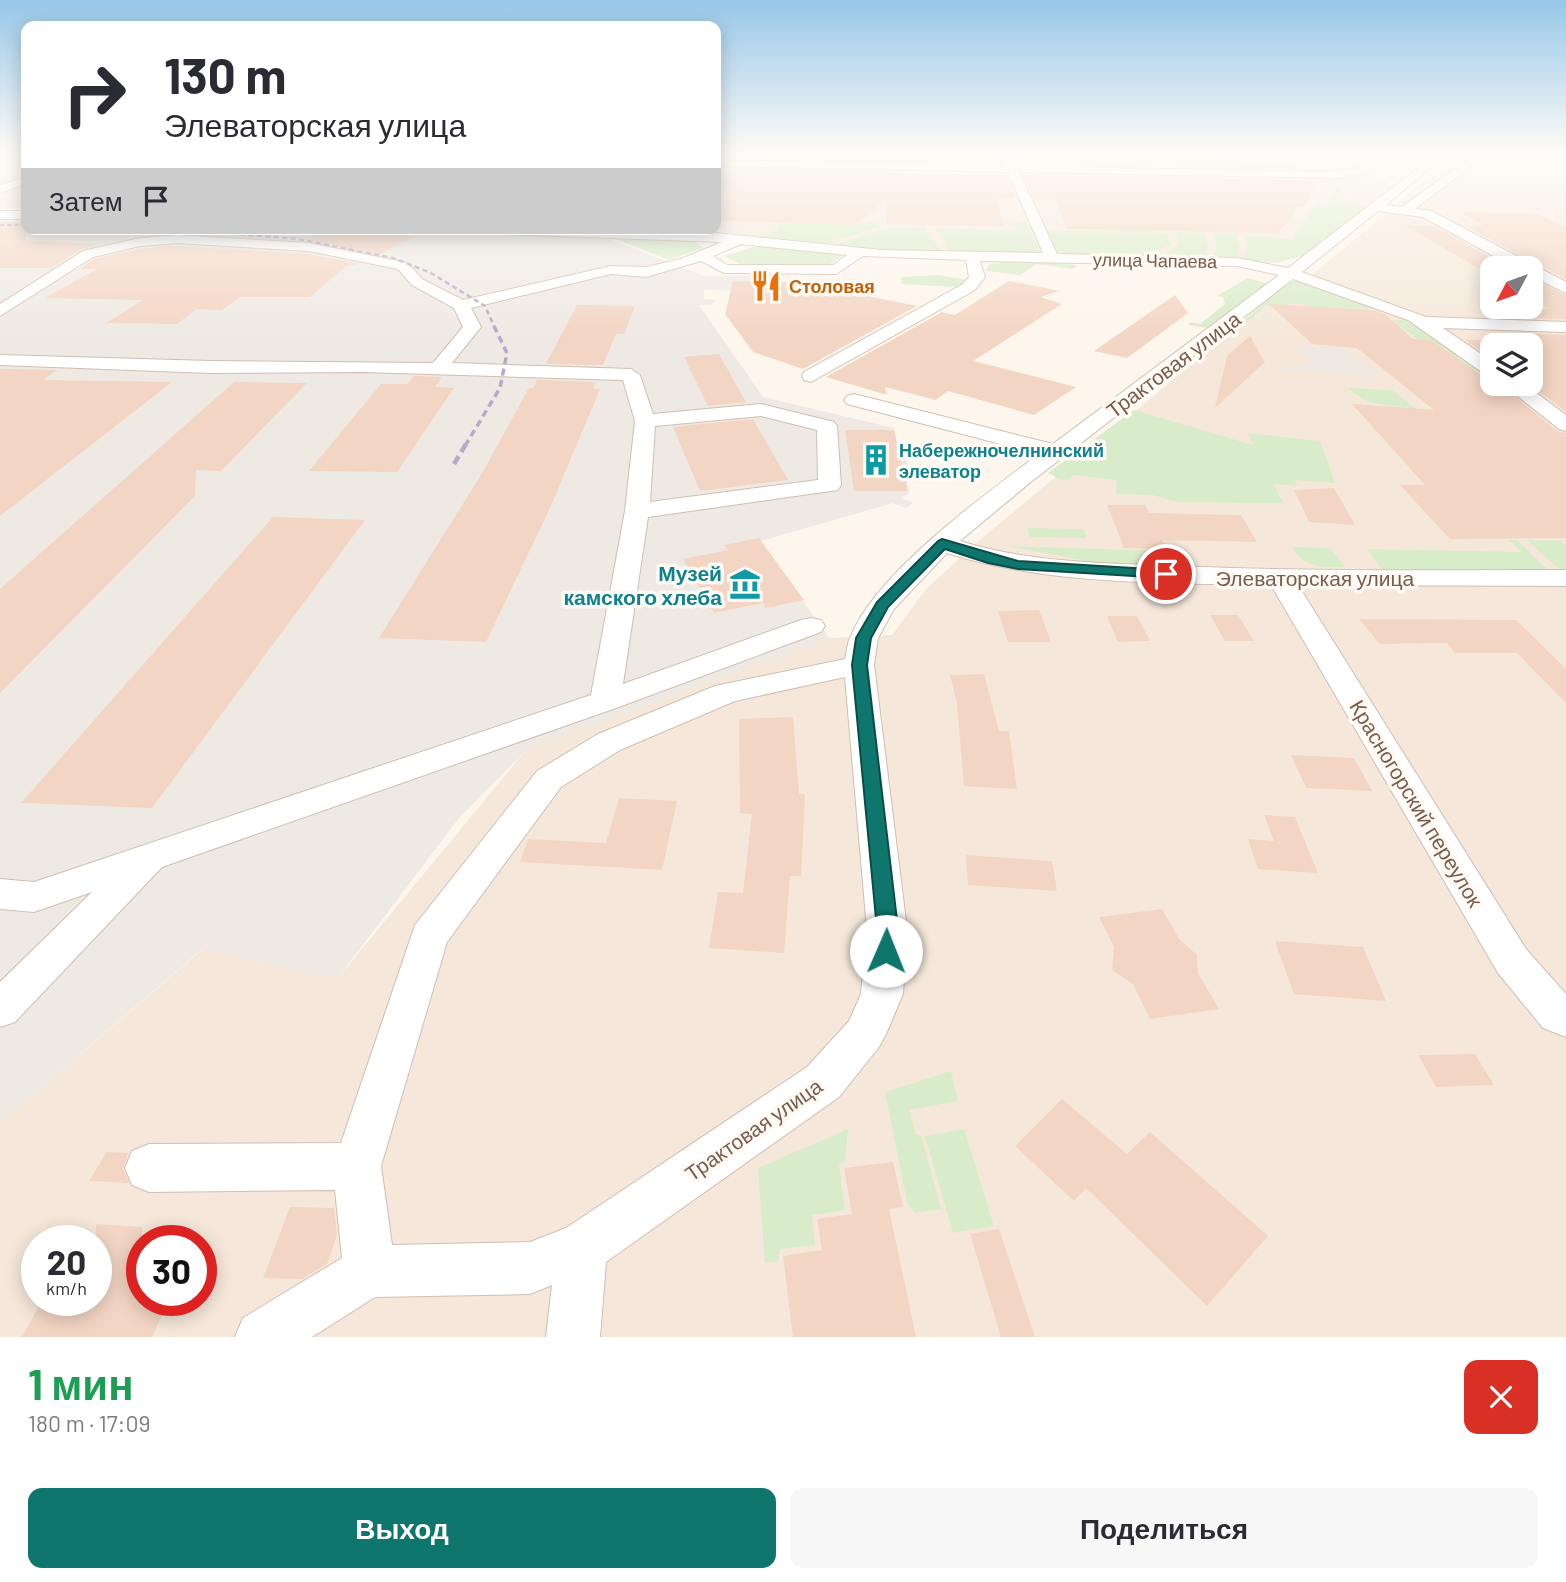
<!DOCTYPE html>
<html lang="ru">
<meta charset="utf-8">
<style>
:root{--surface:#fff;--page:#f7f7f7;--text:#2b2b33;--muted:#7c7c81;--accent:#0f766e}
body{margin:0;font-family:Barlow,sans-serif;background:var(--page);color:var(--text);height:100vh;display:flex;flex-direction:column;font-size:26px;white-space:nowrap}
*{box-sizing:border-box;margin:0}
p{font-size:23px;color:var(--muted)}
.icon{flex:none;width:38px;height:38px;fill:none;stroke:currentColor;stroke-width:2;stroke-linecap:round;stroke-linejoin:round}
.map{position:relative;height:1337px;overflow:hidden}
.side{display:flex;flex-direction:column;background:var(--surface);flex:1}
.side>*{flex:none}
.banner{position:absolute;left:21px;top:21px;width:700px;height:214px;border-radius:14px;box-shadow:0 4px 18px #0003;background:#fff;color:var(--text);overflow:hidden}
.needle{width:46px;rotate:229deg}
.buttons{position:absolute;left:1480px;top:256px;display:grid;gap:14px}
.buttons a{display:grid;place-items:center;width:63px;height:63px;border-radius:14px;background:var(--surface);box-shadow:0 4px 18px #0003;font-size:35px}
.speed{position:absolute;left:21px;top:1225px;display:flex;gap:14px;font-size:35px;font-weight:700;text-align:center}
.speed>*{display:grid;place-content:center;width:91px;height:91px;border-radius:50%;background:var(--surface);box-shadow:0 4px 18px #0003;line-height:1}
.speed small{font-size:18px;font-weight:400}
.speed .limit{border:10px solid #d22;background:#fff;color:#111}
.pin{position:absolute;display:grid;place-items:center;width:60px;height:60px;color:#fff;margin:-30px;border:4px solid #fff;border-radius:50%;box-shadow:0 2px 7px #0007}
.me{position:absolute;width:77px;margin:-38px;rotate:1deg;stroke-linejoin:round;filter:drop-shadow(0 0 5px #0008)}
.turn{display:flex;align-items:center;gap:24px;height:147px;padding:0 28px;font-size:32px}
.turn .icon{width:91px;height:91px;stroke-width:2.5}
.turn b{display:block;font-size:49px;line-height:60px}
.then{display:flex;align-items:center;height:66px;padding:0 28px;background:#0003;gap:14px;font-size:26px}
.round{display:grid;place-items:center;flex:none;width:74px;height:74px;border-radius:14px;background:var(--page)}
.headline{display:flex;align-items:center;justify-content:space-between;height:119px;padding:0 28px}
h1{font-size:42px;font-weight:700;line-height:52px;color:#1e9e55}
.button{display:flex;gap:14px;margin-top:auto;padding:14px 28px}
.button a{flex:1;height:80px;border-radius:14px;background:var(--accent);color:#fff;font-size:28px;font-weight:700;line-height:80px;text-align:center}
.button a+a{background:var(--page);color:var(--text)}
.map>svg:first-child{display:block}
.residential{fill:#f5e8da;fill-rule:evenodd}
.industrial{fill:#efe9e4}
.green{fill:#d8ecc9}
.building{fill:#f3d5c3}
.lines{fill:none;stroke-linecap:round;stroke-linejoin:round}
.minor-casing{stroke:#d1beb0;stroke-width:2}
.minor{fill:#fff;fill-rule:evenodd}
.rail-far3{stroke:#b9a8c9;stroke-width:2;stroke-dasharray:4.5 2.5;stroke-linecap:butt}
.rail-far2{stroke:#b9a8c9;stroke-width:2.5;stroke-dasharray:5 3.5;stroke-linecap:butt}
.rail-far1{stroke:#b9a8c9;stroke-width:3.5;stroke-dasharray:7 4.5;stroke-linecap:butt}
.rail{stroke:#b9a8c9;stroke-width:4.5;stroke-dasharray:9 5;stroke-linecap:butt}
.route{fill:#0f766e;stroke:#0a4d48;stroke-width:2}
.labels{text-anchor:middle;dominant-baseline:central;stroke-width:7;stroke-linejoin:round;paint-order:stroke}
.far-street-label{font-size:18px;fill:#7a5c4d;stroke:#fffaf3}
.far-food-label{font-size:18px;font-weight:bold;fill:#c56008;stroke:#fffaf3;text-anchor:start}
.far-culture-label{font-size:18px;font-weight:bold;fill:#0d838f;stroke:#fffaf3;text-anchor:start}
.street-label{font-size:21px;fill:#7a5c4d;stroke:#fffaf3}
.culture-label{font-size:21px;font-weight:bold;fill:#0d838f;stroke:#fffaf3;text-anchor:end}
</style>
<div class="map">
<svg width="1566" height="1337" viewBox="0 0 1566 1337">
<rect width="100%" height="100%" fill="#fdf6ec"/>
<!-- residential -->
<g class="residential">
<path d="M0,154h26v55l-26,-1z"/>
<path d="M724,154h662l-12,21 20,11 -113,77 -398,-10 -184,-24h17v-62z"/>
<path d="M1457,154h90l19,7v1176h-1566v-214l203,-174 134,30 189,-229 303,-112 63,-3 34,-46 56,-51 284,-235 45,-27zM1493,268h38v38h-38zM1493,345h38v38h-38zM37,1241h59v59h-59zM142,1241h59v59h-59z"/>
</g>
<!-- industrial -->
<g class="industrial">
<path d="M0,217l26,1v11h328l252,9 99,38 74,-1 -1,6 24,1v10l-98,-2v9l11,1 -3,5h-13l64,92 131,31 6,28h5l3,10 -5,1 6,26 -7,5 11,5 -7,5 -13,-5 -132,38 68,97 -303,112 -67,68 -122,161 -135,-30 -202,174z"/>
<path d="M1298,346l39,1 39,25 -1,3 -99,-5 -1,-2h9l-1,-3 45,1 -17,-2 -3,-4h13l-10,-3 -2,-4 -7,-1z"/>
</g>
<!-- green -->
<g class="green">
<path d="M1323,179l19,12 5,10 21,6 -63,49 -30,6 -33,-2 6,-17 -5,-8 48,4 25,-35h10l10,-13z"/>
<path d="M1014,221l12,1 13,28 -8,4 -71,-1 -10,-3 -14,-22 81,3z"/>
<path d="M808,222l70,1 2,4 -52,16 -63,-3 -5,-3 16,-7 2,-6z"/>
<path d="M1041,222h4l2,7 13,2h89l18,3 5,10 -26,13 -79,-2 -15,-6z"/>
<path d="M924,227l17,23 -5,3 -55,-2 -47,-6 54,-17z"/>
<path d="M1180,232l24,1 4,15 -5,11 -46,-1 21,-12 -1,-12h4z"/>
<path d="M1212,233l24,1 4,11 -6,15 -21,-1 4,-16z"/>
<path d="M606,235l85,4 12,9 -34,12z"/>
<path d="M760,245l84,10 -19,12 -83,-2 -18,-9z"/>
<path d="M1016,261h47l15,5 -6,3 -35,-5 -17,11 -34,-4 3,-7z"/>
<path d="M938,275l30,5 -5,7 -23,10 16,-10 -54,-3 -1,-7z"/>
<path d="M1248,278l19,6 -60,44 -19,-3 3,-3 9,2 25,-20 -2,-7 -6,-1z"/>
<path d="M1295,281h7l86,28 -79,-1 -5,-4h-16l3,4 -26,-2 -27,25 -6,-1 34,-29 -2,-2 22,-16z"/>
<path d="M1392,320h20l73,52h-22z"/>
<path d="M1347,388l45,2 25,20 -49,-8z"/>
<path d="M1134,410l119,35 -5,-12 72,8 15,42 -40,-3 2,6 -23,-2 9,19 -106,-1 -24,-7 -37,-1 1,-14 -43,-5 -3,1v3l-9,1 -14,-7z"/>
<path d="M1027,528l56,1 4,9 -57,-1z"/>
<path d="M1509,540h8l32,31 -167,-2 -15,-20 155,3z"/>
<path d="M1527,540l34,1 5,4v25h-6z"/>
<path d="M1007,546l159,5 9,17 -77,-5z"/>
<path d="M1291,547l39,1 15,19c-26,0 -37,2 -54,-20z"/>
<path d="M951,1071l7,30 -49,9 7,25h5l20,74 -26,4 -8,-11 -22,-110z"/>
<path d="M848,1129l-3,32 -6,4 6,45 -33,5 3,30 -35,4 -2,12 -13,2 -7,-95z"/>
<path d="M964,1129l30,97 -41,7 -28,-97z"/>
</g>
<!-- building -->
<g class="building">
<path d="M736,154l241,3 -1,-3h21l4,8 -266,-4z"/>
<path d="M1013,154l273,6 10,9 -278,-6z"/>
<path d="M731,169l275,6 10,23h-20l8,28 -117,-2 -2,-23 -29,24 -140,-5v-32l8,-17z"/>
<path d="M1023,175l286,5 8,7 -14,20 -6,-1 -5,12 -15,15 -210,-4 -12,-30h-21z"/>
<path d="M1461,212l77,2 28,14v51l-101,-53h19z"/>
<path d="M0,222h26v19l77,3 -21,5 -31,19h-51z"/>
<path d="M1406,226h28l75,42h-16v9z"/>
<path d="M318,232l98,4 -37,19 -74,-15z"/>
<path d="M169,246l140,8 51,10 -14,2 -36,31h-70l-18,13 -25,-1 -20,15 -71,-1 37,-23 -98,-2 52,-29h-17l14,-10 46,-10z"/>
<path d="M1531,279l35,16v24l-73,-2 -15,-11 72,3 -19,-10z"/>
<path d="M733,281l128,3 1,11 55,11 -114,63 -50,-17 -28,-38z"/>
<path d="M1009,281l51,10 -19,6 21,7 -89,57 103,26 -42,28 -86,-24 -12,9 -51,-13 2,8 -61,-18 116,-65 13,3z"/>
<path d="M1175,295l13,18 -61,45 -33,-7z"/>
<path d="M1269,304l102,6 14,4 28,25 18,1 53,37 9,2v4h5l59,48 9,2v105l-116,1 -50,-54h25l-73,-81 82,6 -77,-62 -45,-4z"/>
<path d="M577,305l58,1 -11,28h-8l-13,31 -57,-1z"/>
<path d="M1517,333l49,2v77l-38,-29h3v-38h-38v14l-28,-19 63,1z"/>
<path d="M1250,336l15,26 -50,46 12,-52z"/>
<path d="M719,354l27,48 -38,4 -24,-49z"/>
<path d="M0,369l57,1 -14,10 129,2 -172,134z"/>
<path d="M414,376l28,1 -7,10 19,1 -57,84 -88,-1 72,-87h26z"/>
<path d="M537,380l59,2 -3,7h7l-49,117 -65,136 -107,-4 102,-163 48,-87h4z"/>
<path d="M234,382l73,1 -86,88 -25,-1 -1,26 -195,197v-104z"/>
<path d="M753,419l35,61 -88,11 -27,-64z"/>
<path d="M845,430h49l14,61h-54z"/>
<path d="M1334,488l21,37 -46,-3 -15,-32z"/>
<path d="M1107,505h38l4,8 92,2 16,27 -95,-2 5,9 -43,-1z"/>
<path d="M273,517l92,3 -213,288 -131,-5z"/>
<path d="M759,538l45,62 -38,8 -3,-5 -49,10 -31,-54 45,-9 -4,-5z"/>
<path d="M1039,610l12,32h-43l-10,-31z"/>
<path d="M1210,615h28l16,26h-29z"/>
<path d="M1107,616h30l13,25 -32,1z"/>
<path d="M1359,619l157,1 50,49v34l-49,-50h-62l-8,-10 -67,1z"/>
<path d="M984,674l15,57h10l8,58 -53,-3 -7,-83 -7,-28z"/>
<path d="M793,717l6,77h6l-4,82h-11l-6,77 -75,-5 9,-56 25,1 9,-79 -12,-1 -1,-94z"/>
<path d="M1291,755l63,3 18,33 -66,-3z"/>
<path d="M619,798l58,3 -15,69 -142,-8 8,-23 78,4z"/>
<path d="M1264,815l31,2 23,56 -60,-4 -10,-30 26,2z"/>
<path d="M966,855l86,6 5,30 -89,-6z"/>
<path d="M1162,909l17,30 18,16 1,18 21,36 -69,10 -17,-35 -21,-14 2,-23 -15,-30z"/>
<path d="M1275,941l88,6 23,54 -92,-7z"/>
<path d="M1475,1054l19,31 -58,2 -18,-32z"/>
<path d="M1062,1099l65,55 23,-22 118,104 -61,70 -121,-118 -12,13 -59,-55z"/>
<path d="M107,1152l21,1 -5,16 6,14 -40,-2z"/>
<path d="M893,1162l10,45 -14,2 27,128h-123l-10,-81 39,-6 -5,-31 35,-5 -8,-46z"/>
<path d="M290,1207l44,1 3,27 -10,29 -25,15 -39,-1z"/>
<path d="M96,1224l46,3v73h27l-17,37h-130l20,-37h54z"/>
<path d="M999,1229l36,108h-34l-31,-103z"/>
</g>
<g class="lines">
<defs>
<g id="minor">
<path d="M1000,154h10l6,12 304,6c21,-1 40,-1 55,-18h10c-11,17 -27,22 -48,24l-318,-6 38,82 180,4 51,10 148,-114h11l-61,51 16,2 73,-53h12l-72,55 16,2 135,71v11l-35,-17v-8h-16l-92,-51 -45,-6 -76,61 124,45 140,5v10l-123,-4 50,34v15l-7,-2 -78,-55 -115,-41 -261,202 -72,60c70,22 144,22 217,25 129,6 259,4 389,4v16l-268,-1 228,364 40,45v43l-23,-9 -45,-55 -227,-388c-104,-2 -225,0 -324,-32l-53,56 -16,29 -4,27 33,264 -4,65 -17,40 -7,13 -40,50 -233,165 -6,75h-54l6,-52 -22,9 -155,3 -63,40h-77l8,-19 99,-60 -7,-68 -186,2 -17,-7 -7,-17 7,-17 17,-7 192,-1 74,-218 122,-154 61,-37 117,-48 130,-27c2,-7 2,-15 5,-21 24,-63 135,-144 189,-184l-192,-50 -3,-4 3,-4 7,-2 199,50 226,-169 -42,-9 -257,-5 5,16 -10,13 -164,92 -7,-2 -2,-4 2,-4 159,-88 6,-7 -3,-17 -103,-4 -27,18 -112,-1 -23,-12 -55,16 -35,-3 -140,34 10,19 -29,36 179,6 9,6 13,39 108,-10 73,18 3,4 4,59 -3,5 -190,27 -25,167 178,-64 10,-2 10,2 4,6 -4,6 -205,76 -454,159 -147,155 -15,5v-45l92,-90 -58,20 -34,-3v-30l34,3 557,-187 34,-184 10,-90 -12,-41 -259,-8 -153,1 -211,-8v-10l211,6 222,2 30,-36 -9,-19 -42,-23 -14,-16 -89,-18 -132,-8 -37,3 -47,11 -93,59v-12l83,-53 57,-13 37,-3 132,8 94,19 5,1 14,16 41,21 148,-34 35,1 35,-8 41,-17 -246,-9 -7,-4 237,3 175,18 162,3 -35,-81 -292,-6v-6l289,5zM741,244l106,11 -14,10h-106l-14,-9zM761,416l56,14 1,50 -168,22 5,-76zM845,677l22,252 -6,65 -12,27 -42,46 -241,161 -36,14 -138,3 -11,-79 66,-224 114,-155 59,-37 115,-49z"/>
<path d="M26,177v7l-26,9v-8z"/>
<rect x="0" y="211" width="26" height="8"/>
<path d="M1501,383h22l43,32v16l-7,-2z"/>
</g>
</defs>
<!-- minor casing -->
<use href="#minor" class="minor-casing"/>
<!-- minor -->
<use href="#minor" class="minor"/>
<!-- rail-far3 -->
<g class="rail-far3">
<path d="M0,225h26"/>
<path d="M172,229l16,1"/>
</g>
<!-- rail-far2 -->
<path class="rail-far2" d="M172,229l126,10 95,19 38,15 54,33 9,20"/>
<!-- rail-far1 -->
<path class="rail-far1" d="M465,446l35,-58 7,-35 -14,-29"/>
<!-- rail -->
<path class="rail" d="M454,464l12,-20"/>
</g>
<!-- sky -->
<linearGradient id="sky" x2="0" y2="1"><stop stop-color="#97c7e8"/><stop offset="0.45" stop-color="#fefbf6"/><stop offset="1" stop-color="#fefbf6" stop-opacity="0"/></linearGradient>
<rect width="1566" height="341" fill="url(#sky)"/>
<!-- route -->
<path class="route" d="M942,539l76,22 148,9 7,4 -7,4 -148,-9 -30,-6 -43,-14 -57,58 -17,31 -4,27 31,264 -5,28 -7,3 -8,-3 -3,-6 2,-22 -25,-264 4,-27 21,-36 61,-61z"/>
<!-- icons -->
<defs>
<symbol id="restaurant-bare" viewBox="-9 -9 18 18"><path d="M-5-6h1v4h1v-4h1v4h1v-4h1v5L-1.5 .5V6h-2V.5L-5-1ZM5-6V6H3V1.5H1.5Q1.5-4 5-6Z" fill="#e8710a" stroke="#fffaf3" stroke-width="2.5" paint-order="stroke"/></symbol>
<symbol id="building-bare" viewBox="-9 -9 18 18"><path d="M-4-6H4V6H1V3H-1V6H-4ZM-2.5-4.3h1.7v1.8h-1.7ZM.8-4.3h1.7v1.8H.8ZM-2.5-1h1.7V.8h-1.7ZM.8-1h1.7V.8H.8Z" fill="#0f9aa8" stroke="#fffaf3" stroke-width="2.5" paint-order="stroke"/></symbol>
<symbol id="museum-bare" viewBox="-9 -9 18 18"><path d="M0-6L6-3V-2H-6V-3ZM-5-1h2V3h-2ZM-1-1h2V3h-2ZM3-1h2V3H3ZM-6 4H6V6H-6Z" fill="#0f9aa8" stroke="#fffaf3" stroke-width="2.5" paint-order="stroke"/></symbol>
</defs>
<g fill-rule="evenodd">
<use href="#restaurant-bare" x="744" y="264" width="44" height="44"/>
<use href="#building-bare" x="854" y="438" width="44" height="44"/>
<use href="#museum-bare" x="723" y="562" width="44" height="44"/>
</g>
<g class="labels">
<!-- far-street labels -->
<g class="far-street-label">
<text transform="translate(1155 260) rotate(1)">улица Чапаева</text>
</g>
<!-- far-food labels -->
<g class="far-food-label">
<text x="789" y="286">Столовая</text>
</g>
<!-- far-culture labels -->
<g class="far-culture-label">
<text x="899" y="450">Набережночелнинский<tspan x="899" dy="21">элеватор</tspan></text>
</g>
<!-- street labels -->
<g class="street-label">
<text transform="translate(1173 364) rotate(-37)">Трактовая улица</text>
<text x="1315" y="577">Элеваторская улица</text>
<text transform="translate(1417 803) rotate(59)">Красногорский переулок</text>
<text transform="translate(753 1129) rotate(-35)">Трактовая улица</text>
</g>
<!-- culture labels -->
<g class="culture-label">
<text x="722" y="572">Музей<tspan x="722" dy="24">камского хлеба</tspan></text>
</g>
</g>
</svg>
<div class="buttons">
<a><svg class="needle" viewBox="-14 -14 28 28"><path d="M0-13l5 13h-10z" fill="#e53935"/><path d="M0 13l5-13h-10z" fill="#7c7c81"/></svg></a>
<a><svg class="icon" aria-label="layers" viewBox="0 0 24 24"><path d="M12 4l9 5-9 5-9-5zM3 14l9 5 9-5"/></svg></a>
</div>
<div class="speed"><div>20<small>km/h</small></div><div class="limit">30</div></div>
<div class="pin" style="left:1166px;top:574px;background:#d93025"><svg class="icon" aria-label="arrive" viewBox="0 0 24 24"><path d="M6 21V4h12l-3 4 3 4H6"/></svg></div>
<svg class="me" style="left:886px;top:951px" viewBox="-20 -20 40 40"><circle r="19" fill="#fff"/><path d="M0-13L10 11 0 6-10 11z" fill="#0f766e"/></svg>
<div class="banner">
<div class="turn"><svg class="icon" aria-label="right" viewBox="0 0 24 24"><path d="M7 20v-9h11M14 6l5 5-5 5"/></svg><div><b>130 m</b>Элеваторская улица</div></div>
<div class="then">Затем<svg class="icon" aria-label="arrive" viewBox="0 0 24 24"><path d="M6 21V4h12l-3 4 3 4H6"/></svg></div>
</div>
</div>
<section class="side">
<div class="headline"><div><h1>1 мин</h1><p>180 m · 17:09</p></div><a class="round" style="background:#d93025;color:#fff"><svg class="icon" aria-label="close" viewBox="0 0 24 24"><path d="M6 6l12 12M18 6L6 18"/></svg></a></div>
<div class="button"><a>Выход</a><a>Поделиться</a></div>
</section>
